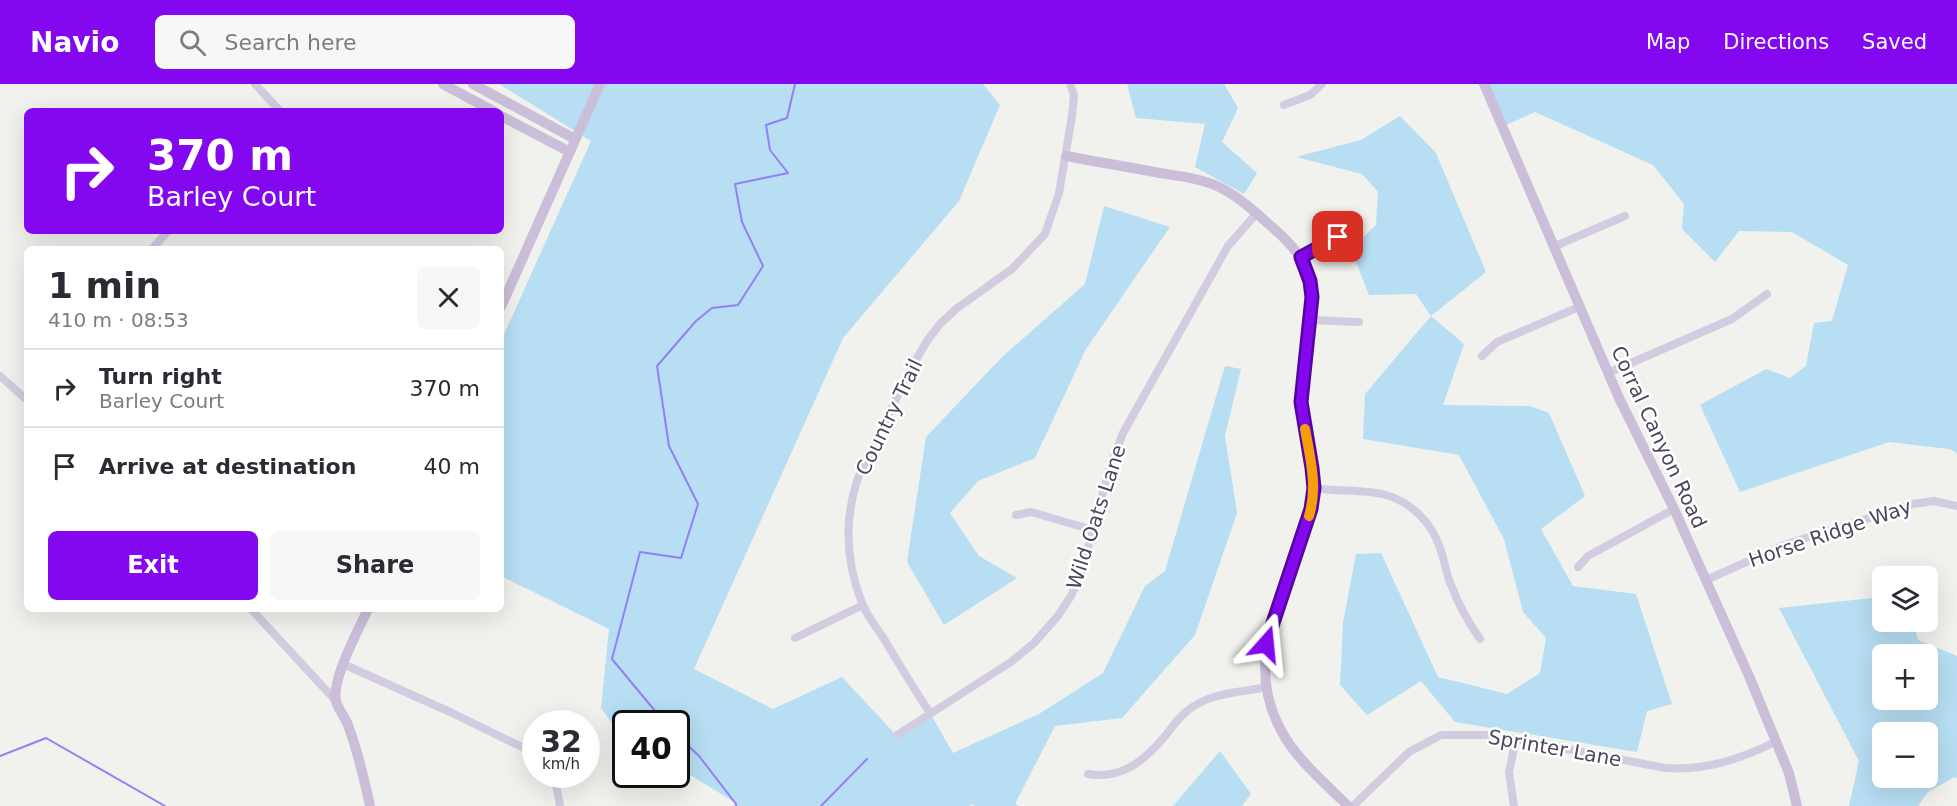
<!DOCTYPE html>
<meta charset="utf-8">
<style>
:root{--surface:#fff;--page:#f7f7f7;--text:#2b2b33;--muted:#7c7c81;--line:#e1e1e2;--accent:#8308f0}
body{margin:0;font-family:"DejaVu Sans",sans-serif;background:var(--page);color:var(--text);height:100vh;display:flex;flex-direction:column;font-size:22px;white-space:nowrap}
*{box-sizing:border-box;margin:0}
p{font-size:20px;color:var(--muted)}
.icon{flex:none;width:33px;height:33px;fill:none;stroke:currentColor;stroke-width:2;stroke-linecap:round;stroke-linejoin:round}
.map{position:relative;flex:1;overflow:hidden}
.details{position:absolute;left:24px;top:162px;width:480px;height:366px;display:flex;flex-direction:column;background:var(--surface);border-radius:9px;box-shadow:0 6px 24px #0002}
.details>*{flex:none}
.guide{position:absolute;left:24px;top:24px;width:480px;height:126px;border-radius:9px;box-shadow:0 6px 24px #0002;background:#8308f0;color:#fff;overflow:hidden}
.controls{position:absolute;left:1872px;top:482px;display:grid;gap:12px}
.controls a{display:grid;place-items:center;width:66px;height:66px;border-radius:9px;background:var(--surface);box-shadow:0 6px 24px #0002;font-size:30px}
.speed{position:absolute;left:522px;top:626px;display:flex;gap:12px;font-size:30px;font-weight:700;text-align:center}
.speed>*{display:grid;place-content:center;width:78px;height:78px;border-radius:50%;background:var(--surface);box-shadow:0 6px 24px #0002;line-height:1}
.speed small{font-size:15px;font-weight:400}
.speed .limit{border:3px solid #111;border-radius:9px;background:#fff;color:#111}
.pin{position:absolute;display:grid;place-items:center;width:51px;height:51px;color:#fff;margin:-26px;border-radius:12px;box-shadow:0 3px 9px #0006}
.me{position:absolute;width:66px;margin:-33px;rotate:18deg;stroke-linejoin:round;filter:drop-shadow(0 0 4px #0008)}
.turn{display:flex;align-items:center;gap:21px;height:126px;padding:0 24px;font-size:27px}
.turn .icon{width:78px;height:78px;stroke-width:2.5}
.turn b{display:block;font-size:42px;line-height:51px}
.round{display:grid;place-items:center;flex:none;width:63px;height:63px;border-radius:9px;background:var(--page)}
.head{display:flex;align-items:center;justify-content:space-between;height:102px;padding:0 24px}
h1{font-size:36px;font-weight:800;line-height:45px}
.button{display:flex;gap:12px;margin-top:auto;padding:12px 24px}
.button a{flex:1;height:69px;border-radius:9px;background:var(--accent);color:#fff;font-size:24px;font-weight:800;line-height:69px;text-align:center}
.button a+a{background:var(--page);color:var(--text)}
ul{padding:0;list-style:none}
li{display:flex;align-items:center;gap:18px;height:78px;padding:0 24px;border-top:2px solid var(--line)}
li div{flex:1}
li b{display:block;font-size:22px}
li em{font-style:normal}
header{display:flex;align-items:center;gap:36px;box-sizing:border-box;height:84px;padding:0 30px;background:var(--accent);color:#fff}
header strong{font-size:28px}
nav{display:flex;gap:33px;margin-inline-start:auto;font-size:21px}
.search{width:420px;height:54px;background:var(--page);display:flex;align-items:center;gap:15px;box-sizing:border-box;padding:0 21px;border-radius:9px;color:var(--muted);font-size:22px}
.map>svg:first-child{display:block}
.green{fill:#b7def3;fill-rule:evenodd}
.lines{fill:none;stroke-linecap:round;stroke-linejoin:round}
.stream{stroke:#9480f4;stroke-width:2}
.street{stroke:#d3cbdf;stroke-width:8}
.secondary{stroke:#cbbed9;stroke-width:10}
.route-casing{stroke:#55059c;stroke-width:15}
.route{stroke:#8308f0;stroke-width:10}
.slow{stroke:#f59e0b;stroke-width:10}
.labels{text-anchor:middle;dominant-baseline:central;stroke-width:5;stroke-linejoin:round;paint-order:stroke}
.street-label{font-size:20px;fill:#4f445d;stroke:#fff}
</style>
<header>
<strong>Navio</strong>
<div class="search"><svg class="icon" aria-label="search" viewBox="0 0 24 24"><circle cx="10" cy="10" r="6"/><path d="M15 15l6 6"/></svg>Search here</div>
<nav><a>Map</a><a>Directions</a><a>Saved</a></nav>
</header>
<div class="map">
<svg width="1957" height="722" viewBox="0 0 1957 722">
<rect width="100%" height="100%" fill="#f1f1ed"/>
<!-- green -->
<g class="green">
<path d="M499,0h484l17,21 -41,96 -116,137 -149,331 79,40 69,-32 54,58 34,-22 23,40 86,-39 64,-41 42,-87 20,-15 60,-205 16,3 -16,67 12,77 -42,122 -73,83 -67,8 -40,78 4,2h-44l-4,-2 -1,2h-235l1,-3 -59,-36 -1,-44h-50l-1,12 -8,-5 -16,-22 8,-79 -108,-53v-235l90,-200z"/>
<path d="M1127,0h97l14,24 -16,34 35,31 -13,21 -49,-27 10,-43 -69,-6z"/>
<path d="M1484,0h473v369l-8,-4 -60,-7 -149,50 -40,-87 66,-36 24,9 16,-12 8,-43 18,-2 16,-56 -56,-33 -53,-1 -24,31 -33,-33 2,-25 -31,-39 -118,-53 -33,15z"/>
<path d="M1400,32l36,37 50,119 -55,44 33,28 -21,61 87,1 19,7 36,83 -44,33 32,57 63,8 36,110 -25,7 -10,41 -182,-30 -34,-41 -54,34 -27,-30 3,-62 13,-69 25,-1 57,124 69,17 33,-21 6,-35 -23,-26 -19,-73 -45,-84 -96,-16 2,-45 66,-78 -15,-22 -47,1 -18,-46 25,-24 2,-33 -16,-18 -66,-17 65,-17z"/>
<path d="M1104,122l66,21 -84,122 -51,109 -57,23 -28,32 29,43 38,22 -73,47 -37,-63 19,-125 76,-80 83,-73z"/>
<path d="M1882,513v24h31l5,19 39,16v122l-3,-1 -27,16 -9,13h-69l10,-45 -80,-153zM1882,570h46v45h-46zM1882,648h46v45h-46z"/>
<path d="M1220,667l31,43 -9,12h-69z"/>
</g>
<g class="lines">
<!-- stream -->
<g class="stream">
<path d="M665,639l-53,-64 28,-107 41,6 17,-54 -29,-58 -12,-80 39,-45 16,-13 26,-3 25,-39 -21,-44 -7,-38 53,-11 -18,-23 -4,-25 21,-7 8,-34"/>
<path d="M676,650l23,22 37,48v2"/>
<path d="M0,672l46,-18 119,68"/>
<path d="M821,722l46,-47"/>
</g>
<!-- street -->
<g class="street">
<path d="M255,0l25,27"/>
<path d="M1284,21l26,-10 12,-11"/>
<path d="M1553,163l72,-31"/>
<path d="M152,165l16,-18"/>
<path d="M1301,173l37,-20"/>
<path d="M1311,236l48,2"/>
<path d="M1482,272l15,-14 82,-35"/>
<path d="M1608,289l124,-54 35,-25"/>
<path d="M0,292l27,24"/>
<path d="M1314,404c23,4 50,1 72,7 25,7 46,28 54,53 5,13 6,27 12,39 7,19 17,36 28,52"/>
<path d="M1016,431l15,-3 62,18"/>
<path d="M1578,483l10,-11 86,-47"/>
<path d="M1706,496l81,-36 126,-40 21,-3 23,5"/>
<path d="M251,525l85,92"/>
<path d="M795,554l68,-33"/>
<path d="M343,580l107,48 86,42"/>
<path d="M930,629c-16,-24 -31,-49 -46,-74 -7,-11 -17,-23 -22,-36 -16,-41 -18,-84 -4,-125l52,-108 17,-29 13,-17 16,-15 56,-40 33,-35 14,-41 13,-77 2,-21 -4,-11"/>
<path d="M897,651l114,-73 23,-19 23,-26 14,-21 10,-23 29,-106 13,-34 105,-187 28,-32"/>
<path d="M554,690l6,32"/>
<path d="M1088,690c34,6 57,-14 78,-39 6,-8 13,-18 21,-24 23,-19 52,-18 79,-24"/>
<path d="M1353,722l56,-54 32,-17h46l29,4 149,29c40,3 76,-9 112,-27"/>
<path d="M1514,722l-5,-34 7,-33"/>
</g>
<!-- secondary -->
<g class="secondary">
<path d="M443,0l50,27"/>
<path d="M473,0l102,55"/>
<path d="M1484,0l135,314 55,111 75,167 40,97 8,33"/>
<path d="M501,32l69,36"/>
<path d="M1066,72c31,6 62,11 94,17 19,3 39,5 57,13 20,9 38,26 54,40 21,18 37,36 41,63 5,38 -11,76 -11,113 1,37 18,71 10,108 -18,81 -77,145 -25,229 16,25 41,46 62,67"/>
<path d="M501,223l99,-223"/>
<path d="M368,525c-9,20 -37,71 -32,92 2,8 9,16 12,24 10,27 16,53 22,81"/>
</g>
</g>
<g class="lines">
<defs>
<path id="route" d="M1266,560l45,-135 3,-21 -2,-20 -11,-66 11,-105 -2,-16 -9,-24 37,-20"/>
</defs>
<!-- route casing -->
<use href="#route" class="route-casing"/>
<!-- route -->
<use href="#route" class="route"/>
<!-- slow -->
<path class="slow" d="M1305,345c5,28 13,58 4,87"/>
</g>
<g class="labels">
<!-- street labels -->
<g class="street-label">
<text transform="translate(889 333) rotate(-64)">Country Trail</text>
<text transform="translate(1659 353) rotate(65)">Corral Canyon Road</text>
<text transform="translate(1096 433) rotate(-72)">Wild Oats Lane</text>
<text transform="translate(1830 449) rotate(-19)">Horse Ridge Way</text>
<text transform="translate(1555 664) rotate(10)">Sprinter Lane</text>
</g>
</g>
</svg>
<div class="controls">
<a><svg class="icon" aria-label="layers" viewBox="0 0 24 24"><path d="M12 4l9 5-9 5-9-5zM3 14l9 5 9-5"/></svg></a>
<a>+</a>
<a>−</a>
</div>
<div class="speed"><div>32<small>km/h</small></div><div class="limit">40</div></div>
<div class="pin" style="left:1338px;top:153px;background:#d93025"><svg class="icon" aria-label="arrive" viewBox="0 0 24 24"><path d="M6 21V4h12l-3 4 3 4H6"/></svg></div>
<svg class="me" style="left:1266px;top:560px" viewBox="-20 -20 40 40"><path d="M0-17L14 15 0 8-14 15z" fill="#8308f0" stroke="#fff" stroke-width="4"/></svg>
<div class="guide">
<div class="turn"><svg class="icon" aria-label="right" viewBox="0 0 24 24"><path d="M7 20v-9h11M14 6l5 5-5 5"/></svg><div><b>370 m</b>Barley Court</div></div>
</div>
<section class="details">
<div class="head"><div><h1>1 min</h1><p>410 m · 08:53</p></div><a class="round"><svg class="icon" aria-label="close" viewBox="0 0 24 24"><path d="M6 6l12 12M18 6L6 18"/></svg></a></div>
<ul>
<li><svg class="icon" aria-label="right" viewBox="0 0 24 24"><path d="M7 20v-9h11M14 6l5 5-5 5"/></svg><div><b>Turn right</b><p>Barley Court</p></div><em>370 m</em></li>
<li><svg class="icon" aria-label="arrive" viewBox="0 0 24 24"><path d="M6 21V4h12l-3 4 3 4H6"/></svg><div><b>Arrive at destination</b></div><em>40 m</em></li>
</ul>
<div class="button"><a>Exit</a><a>Share</a></div>
</section>
</div>
